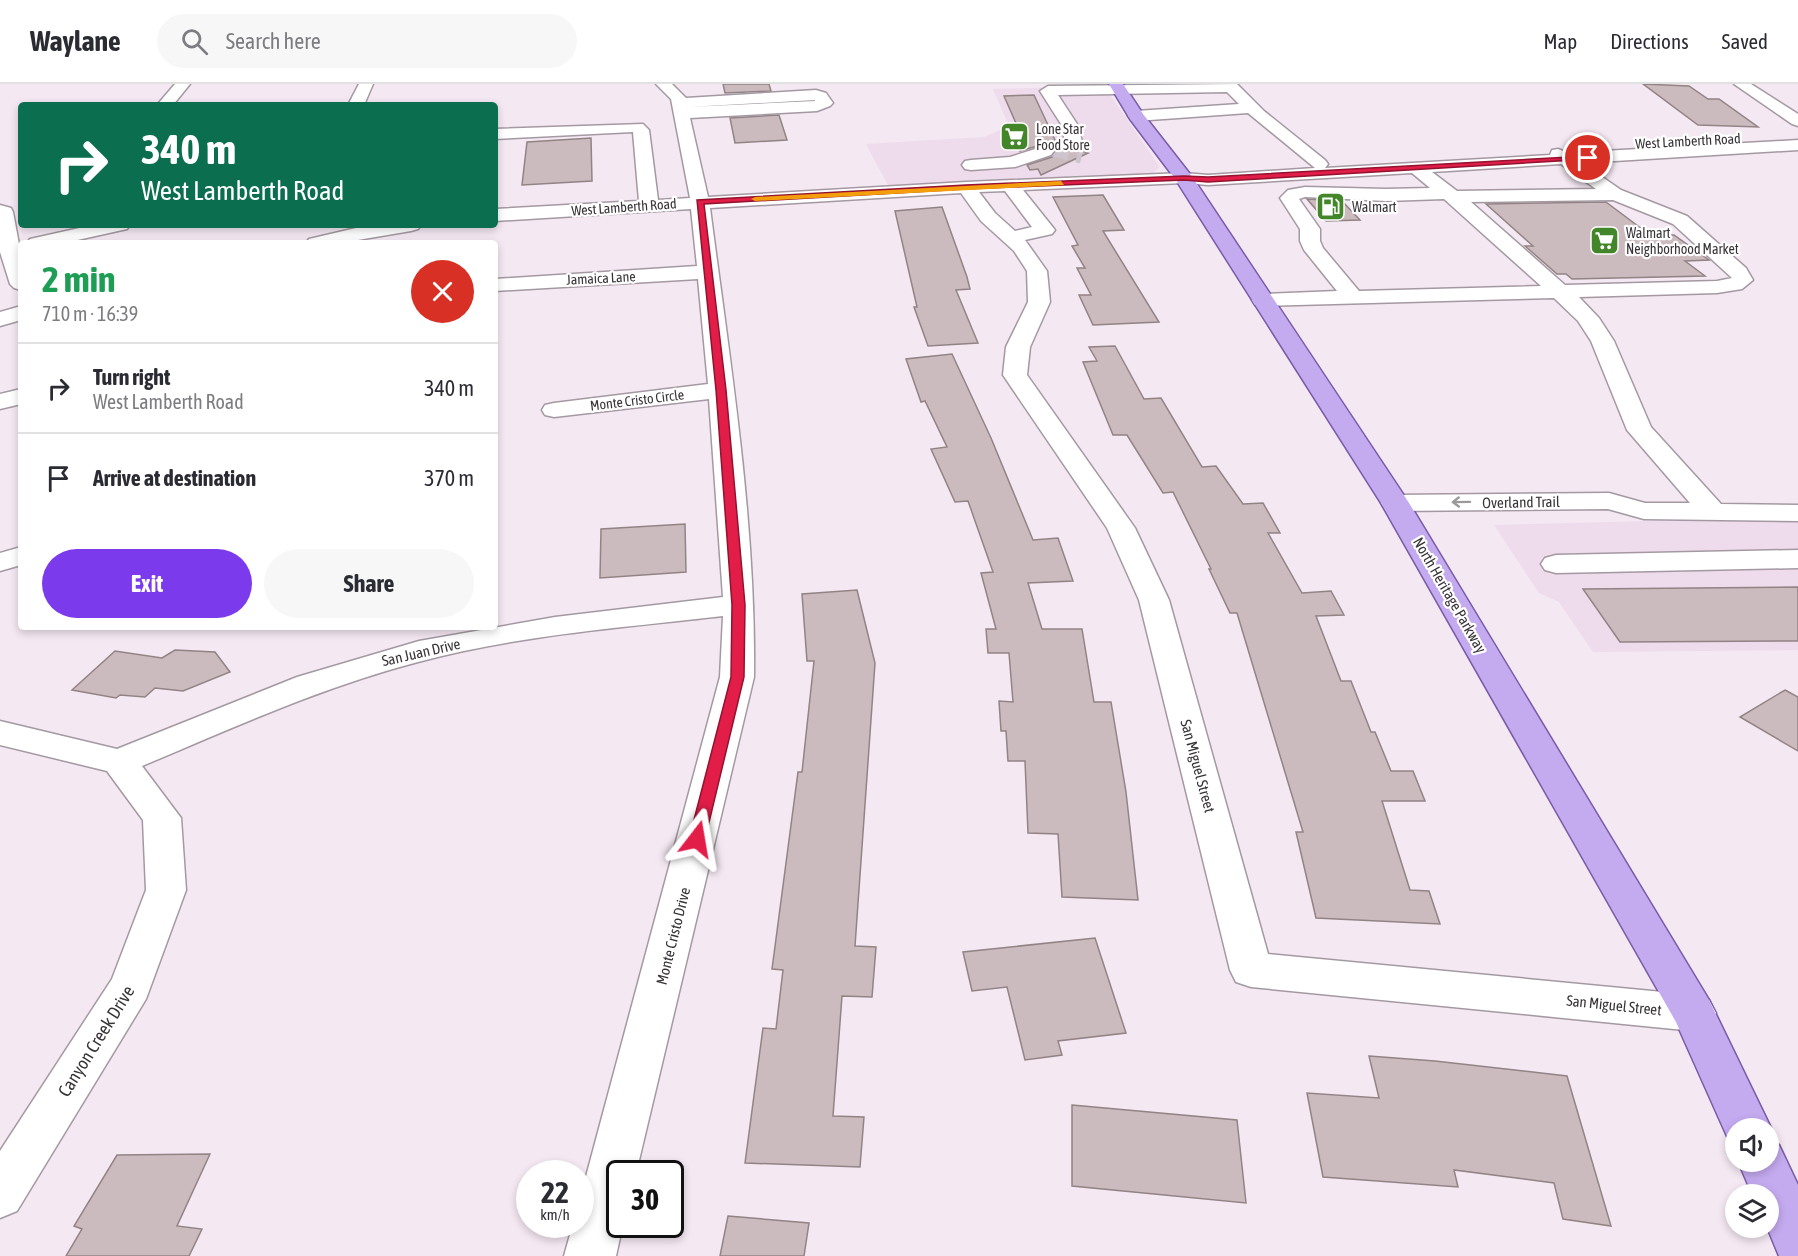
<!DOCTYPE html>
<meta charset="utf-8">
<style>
:root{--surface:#fff;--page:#f7f7f7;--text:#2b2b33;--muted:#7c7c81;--line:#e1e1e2;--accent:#7c3aed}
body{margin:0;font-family:"Asap Condensed",sans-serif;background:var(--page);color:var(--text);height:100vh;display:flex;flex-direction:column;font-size:22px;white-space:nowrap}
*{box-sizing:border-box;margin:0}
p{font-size:20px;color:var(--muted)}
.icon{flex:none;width:33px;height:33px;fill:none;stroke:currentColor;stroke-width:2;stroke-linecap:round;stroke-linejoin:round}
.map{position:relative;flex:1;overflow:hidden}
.sheet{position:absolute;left:18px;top:156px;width:480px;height:390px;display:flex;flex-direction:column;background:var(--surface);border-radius:6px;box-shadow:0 3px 9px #0003}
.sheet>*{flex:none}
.hud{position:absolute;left:18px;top:18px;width:480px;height:126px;border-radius:6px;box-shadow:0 3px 9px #0003;background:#0b6e4f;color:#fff;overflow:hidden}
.fabs{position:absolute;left:1725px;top:1034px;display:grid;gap:12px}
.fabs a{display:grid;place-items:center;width:54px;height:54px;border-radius:50%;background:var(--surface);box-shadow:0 3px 9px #0003;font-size:30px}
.speed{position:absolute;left:516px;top:1076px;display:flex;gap:12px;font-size:30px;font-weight:700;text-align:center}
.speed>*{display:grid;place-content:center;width:78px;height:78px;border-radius:50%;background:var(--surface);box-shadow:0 3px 9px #0003;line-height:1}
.speed small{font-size:15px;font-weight:400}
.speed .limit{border:3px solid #111;border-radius:9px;background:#fff;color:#111}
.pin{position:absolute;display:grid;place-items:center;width:51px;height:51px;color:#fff;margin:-26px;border:3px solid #fff;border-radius:50%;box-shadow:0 2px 6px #0007}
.me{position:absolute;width:66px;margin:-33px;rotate:14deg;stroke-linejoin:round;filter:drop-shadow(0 0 4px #0008)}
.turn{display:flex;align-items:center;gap:21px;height:126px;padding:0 24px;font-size:27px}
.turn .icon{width:78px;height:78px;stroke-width:2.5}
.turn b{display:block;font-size:42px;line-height:51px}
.round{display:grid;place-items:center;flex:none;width:63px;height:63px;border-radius:32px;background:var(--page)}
.head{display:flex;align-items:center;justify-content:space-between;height:102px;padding:0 24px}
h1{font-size:36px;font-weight:700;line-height:45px;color:#1e9e55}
.cta{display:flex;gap:12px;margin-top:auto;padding:12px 24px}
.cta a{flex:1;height:69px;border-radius:36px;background:var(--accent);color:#fff;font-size:24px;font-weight:700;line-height:69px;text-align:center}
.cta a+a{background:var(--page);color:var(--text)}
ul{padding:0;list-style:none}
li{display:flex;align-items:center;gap:18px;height:90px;padding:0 24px;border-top:2px solid var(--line)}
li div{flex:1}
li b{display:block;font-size:22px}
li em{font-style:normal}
header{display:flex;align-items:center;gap:36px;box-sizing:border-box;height:84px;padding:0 30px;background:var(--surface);border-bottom:2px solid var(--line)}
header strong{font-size:28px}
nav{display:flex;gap:33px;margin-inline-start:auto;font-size:21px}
.search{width:420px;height:54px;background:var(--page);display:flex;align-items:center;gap:15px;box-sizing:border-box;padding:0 21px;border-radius:33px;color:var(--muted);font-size:22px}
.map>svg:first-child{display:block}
.built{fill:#eedbeb}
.building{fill:#ccbbbe;stroke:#928385;stroke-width:1.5}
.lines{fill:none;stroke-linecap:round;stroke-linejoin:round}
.minor-tunnel{stroke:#cec4cd;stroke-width:17;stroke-dasharray:17 8;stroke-linecap:butt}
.minor-casing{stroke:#a499a2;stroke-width:3}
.major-casing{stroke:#795ca7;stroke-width:3}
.minor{fill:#fff;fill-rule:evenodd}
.major{fill:#c4aaef;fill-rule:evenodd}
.oneway{stroke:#9c999b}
.route{fill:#e11d48;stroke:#92132f;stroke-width:1.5}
.slow{fill:#f59e0b}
.labels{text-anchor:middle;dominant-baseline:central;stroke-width:4.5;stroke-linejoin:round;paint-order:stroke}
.far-poi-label{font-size:14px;fill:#383337;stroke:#fff;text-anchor:start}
.far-street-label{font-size:14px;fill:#383337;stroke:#fff}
.street-label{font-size:15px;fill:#383337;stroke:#fff}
.near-street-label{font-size:18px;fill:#383337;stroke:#fff}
</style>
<header>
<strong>Waylane</strong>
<div class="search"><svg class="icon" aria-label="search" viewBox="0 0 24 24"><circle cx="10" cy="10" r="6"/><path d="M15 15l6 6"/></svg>Search here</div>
<nav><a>Map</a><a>Directions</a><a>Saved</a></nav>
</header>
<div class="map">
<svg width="1798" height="1172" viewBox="0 0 1798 1172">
<rect width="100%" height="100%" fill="#f4e8f2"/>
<!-- built -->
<g class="built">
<path d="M1104,2l56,81 -9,8 -261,14 -24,-45 118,-7 25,-11 -16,-37z"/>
<path d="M1798,433v133l-205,2 -34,-50 -20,-9 -45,-68z"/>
</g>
<!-- building -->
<g class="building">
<path d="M723,0h46l2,7 -46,2z"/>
<path d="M1643,0l46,2 19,13h11l39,28 -60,-2z"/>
<path d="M1034,11l21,45 -5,5 -6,-1 -24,7 -7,-13 9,-1 -18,-41z"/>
<path d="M779,31l8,25 -52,3 -5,-25z"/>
<path d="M591,54l1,43 -70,4 5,-43z"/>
<path d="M1079,66l9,3 -47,22 -3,-6 -8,1 -3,-5 25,-8 4,-5z"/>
<path d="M1103,111l21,35 -21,1 56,91 -66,3 -14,-30h12l-14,-27h8l-13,-22 6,-1 -25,-48z"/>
<path d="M1307,115l35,2 18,19 -34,1z"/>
<path d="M1606,118l44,33h24l35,25 -24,1 20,15 -133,3 -6,-5h-9l-32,-28h8l-47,-42z"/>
<path d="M942,123l25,70 3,12 -14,1 22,53 -50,3 -14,-39h3l-22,-96z"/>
<path d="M1115,262l29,53 17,-1 41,69 14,-1 27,38 20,-1 17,30h-12l34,60 29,-2 13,24 -28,1 25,65h10l20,51h4l16,39h22l12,30h-43l28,89 19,1 11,33 -124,-6 -20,-86h7l-66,-219h-7l-21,-44h2l-38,-77 -10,1 -36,-58h-14l-30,-73 14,-1 -8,-14z"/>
<path d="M952,270l39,84 42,102 25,-2 15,43 -45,2 14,46h40l12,73h17l15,90 12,108 -76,-3 -4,-63 -30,-1 -3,-72h-17l-2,-30h-5l-2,-30 14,1 -4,-49h-21l-2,-24h10l-15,-56 12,-1 -25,-71 -13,1 -24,-53 16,-2 -22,-46 -4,1 -15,-43z"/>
<path d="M685,440l1,48 -86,6 1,-49z"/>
<path d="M1798,503v54l-178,1 -37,-53z"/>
<path d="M857,506l18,73 -20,283 21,1 -4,50 -30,-1 -9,120 31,1 -4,50 -115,-4 18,-135 13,1 7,-59 -11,-1 26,-197h4l12,-111h-7l-5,-67z"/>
<path d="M175,566l40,2 15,20 -47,19 -28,-3 -10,9 -25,-2 -4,3 -44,-8 43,-39 47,7z"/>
<path d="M1785,606l13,7v54l-58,-34z"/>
<path d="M1095,854l31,95 -68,8 4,14 -37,5 -18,-73 -35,4 -9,-39z"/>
<path d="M1369,972l66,5 132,15 44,150 -48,-7 -9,-36 -100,-13 4,17 -135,-10 -16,-84 72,5z"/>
<path d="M1072,1021l165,15 9,83 -174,-17z"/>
<path d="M210,1070l-33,72 25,3 -13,27h-123l16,-27 -8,-3 43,-71z"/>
<path d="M728,1132l81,7 -5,33h-84z"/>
</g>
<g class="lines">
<!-- minor-tunnel -->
<path class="minor-tunnel" d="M1053,64l29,7"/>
<defs>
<g id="minor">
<path d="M175,0h15l-17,21h-16z"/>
<path d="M359,0h14l-9,21h-16z"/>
<path d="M656,0h16l14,14 130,-8 10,3 7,10 -3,3 -13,5 -127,7 18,79 258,-15 218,-9 24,2 107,-7 -67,-55 -112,8 -8,-5 8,-5 103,-7 -12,-12 -169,3 19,29 6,21 -8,5h-21l-2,-4 2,-4 11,-1 -4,-17 -21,-33 8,-5 189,-2 27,27 61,49 3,4 -3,4 225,-13 2,-5 6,-1 10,4 230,-13v10l-216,13 39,27 66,26 59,52 7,12 -11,9 -25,4 -138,4 20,21 15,23 37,86 70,77 77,1v16l-154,-2 -36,-10 -213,2 -10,-2 -4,-6 4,-6 10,-2 214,-2 36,10h45l-63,-73 -36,-89 -13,-20 -24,-23 -291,8 -8,-1 -3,-5 3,-5 8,-1 74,-3 -33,-41 -4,-9v-12l-20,-31 8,-8 17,-3 81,2 44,-1 -18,-15 -204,12 -24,-2 -161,7 32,40 -3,4 -27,6 22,31 3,31 -20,45 -3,28 108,153 34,72 99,354 426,41 15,5 7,13 -7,13 -15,5 -443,-44 -15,-5 -6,-12 -91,-370 -32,-72 -104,-153 3,-28 22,-45 -1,-31 -13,-20 -33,-30 -20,-28 -251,15c20,154 46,313 44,469l-118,496h-16v51h3l-7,32h-52l9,-32h7v-25l140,-522 3,-61c-102,12 -206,19 -305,46 -96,25 -185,66 -276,104l39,52 5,72 -40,109 -129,212 -17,7v-67l112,-172 34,-89 -3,-70 -36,-49 -107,-26v-24l117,28 180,-72 122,-36 136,-24 168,-20 -14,-198 -155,18 -9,-2 -3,-5 3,-5 9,-2 154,-19 -10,-105 -203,12v-12l202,-13 -6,-57 -196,12v-12l144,-8 -6,-69 -138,7v-10l148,-5 6,6 9,70 32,-2 -19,-99zM815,16v1l-127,6zM1561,80l35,25 -139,2 -25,-19zM1005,107l27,36 -17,4 -20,-18 -16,-21zM1305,113l81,4 58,-2 97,87 -182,5 -36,-43 -3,-7v-12l-21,-30zM1613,116l60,24 59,54 -15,3 -152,4 -94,-83z"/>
<path d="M1734,0h17l47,30v12l-6,-2z"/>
<path d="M1045,62l6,1 3,4 -3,4 -36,12 -44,3 -6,-1 -3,-4 3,-4 6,-1 39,-3z"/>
<path d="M0,121l11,3 2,4 8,43v35l-7,-2 -4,-4 -10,-32z"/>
<path d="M93,141h37l-3,4 -63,14h-37l3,-4z"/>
<path d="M369,141h52l-3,4 -7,2 -71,12h-34l3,-4z"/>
<path d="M21,222v14l-21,6v-14z"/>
<path d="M21,305v15l-21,5v-15z"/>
<path d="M21,463v18l-21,6v-18z"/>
<path d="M1798,466v18l-242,5 -11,-3 -4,-6 4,-6 11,-3z"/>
</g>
<g id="major">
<path d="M1109,0h14l20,30 50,64 216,325 300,497 62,128 -3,5v-5h-32v17l-6,-2 -54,-121 -295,-519 -205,-323 -46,-61z"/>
<path d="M1768,1057l11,4 19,40v71h-19l-12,-29 1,-33h-16l-14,-33h30z"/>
</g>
</defs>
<!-- minor casing -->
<use href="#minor" class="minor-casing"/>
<!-- major casing -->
<use href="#major" class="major-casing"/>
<!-- minor -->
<use href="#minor" class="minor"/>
<!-- major -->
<use href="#major" class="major"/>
</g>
<!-- one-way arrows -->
<defs><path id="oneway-shaft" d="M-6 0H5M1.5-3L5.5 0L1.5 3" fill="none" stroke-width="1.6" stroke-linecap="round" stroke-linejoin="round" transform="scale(1.5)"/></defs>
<use class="oneway" href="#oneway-shaft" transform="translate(1461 418) rotate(179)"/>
<!-- route -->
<path class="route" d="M1588,72l3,3 -383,23 -24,-2 -218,9 -262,15 22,186 19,215 -1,72 -39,162 -3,4h-11l-2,-4 42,-162 1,-72 -16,-215 -19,-190 269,-15 218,-9 24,1z"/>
<!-- slow -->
<path class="slow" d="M1061,97l3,4 -309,16 -4,-2 4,-2z"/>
<!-- icons -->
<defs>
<symbol id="supermarket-square" viewBox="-11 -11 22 22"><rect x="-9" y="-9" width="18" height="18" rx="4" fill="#428629" stroke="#fff"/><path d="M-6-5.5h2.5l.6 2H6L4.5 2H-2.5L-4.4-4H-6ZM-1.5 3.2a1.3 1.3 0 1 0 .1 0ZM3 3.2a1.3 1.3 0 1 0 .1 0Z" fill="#fff"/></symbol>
<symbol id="fuel-square" viewBox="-11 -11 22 22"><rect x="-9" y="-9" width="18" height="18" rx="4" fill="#428629" stroke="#fff"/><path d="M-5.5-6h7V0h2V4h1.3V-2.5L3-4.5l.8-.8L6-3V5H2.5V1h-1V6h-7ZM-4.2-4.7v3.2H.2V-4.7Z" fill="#fff"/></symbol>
</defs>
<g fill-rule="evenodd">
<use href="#supermarket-square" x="998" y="36" width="33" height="33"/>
<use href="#fuel-square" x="1314" y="106" width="33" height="33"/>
<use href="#supermarket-square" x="1588" y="140" width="33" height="33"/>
</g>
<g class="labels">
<!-- far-poi labels -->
<g class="far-poi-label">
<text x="1036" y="45">Lone Star<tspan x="1036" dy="16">Food Store</tspan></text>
<text x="1352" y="123">Walmart</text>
<text x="1626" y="149">Walmart<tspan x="1626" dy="16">Neighborhood Market</tspan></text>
</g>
<!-- far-street labels -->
<g class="far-street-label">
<text transform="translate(1688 57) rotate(-3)">West Lamberth Road</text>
<text transform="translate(624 123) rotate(-4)">West Lamberth Road</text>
<text transform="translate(601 194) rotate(-3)">Jamaica Lane</text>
<text transform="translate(637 316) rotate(-7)">Monte Cristo Circle</text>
</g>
<!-- street labels -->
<g class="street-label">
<text transform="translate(1521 418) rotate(-1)">Overland Trail</text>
<text transform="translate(1450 511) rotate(60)">North Heritage Parkway</text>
<text transform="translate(421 568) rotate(-13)">San Juan Drive</text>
<text transform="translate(1198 682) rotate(75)">San Miguel Street</text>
<text transform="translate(673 852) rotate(-76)">Monte Cristo Drive</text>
<text transform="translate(1614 921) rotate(6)">San Miguel Street</text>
</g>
<!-- near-street labels -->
<g class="near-street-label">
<text transform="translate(96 957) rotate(-58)">Canyon Creek Drive</text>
</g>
</g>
</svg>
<div class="fabs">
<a><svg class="icon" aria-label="sound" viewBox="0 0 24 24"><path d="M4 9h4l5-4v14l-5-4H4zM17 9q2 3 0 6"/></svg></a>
<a><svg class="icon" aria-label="layers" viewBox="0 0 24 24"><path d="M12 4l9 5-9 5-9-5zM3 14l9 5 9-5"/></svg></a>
</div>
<div class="speed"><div>22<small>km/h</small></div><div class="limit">30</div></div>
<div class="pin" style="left:1588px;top:74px;background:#d93025"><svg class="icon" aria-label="arrive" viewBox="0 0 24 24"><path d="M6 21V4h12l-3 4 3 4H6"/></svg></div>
<svg class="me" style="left:697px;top:755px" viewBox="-20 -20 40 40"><path d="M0-17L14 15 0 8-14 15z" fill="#e11d48" stroke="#fff" stroke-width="4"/></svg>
<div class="hud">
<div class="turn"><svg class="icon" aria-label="right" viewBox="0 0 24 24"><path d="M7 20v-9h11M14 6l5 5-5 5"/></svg><div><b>340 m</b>West Lamberth Road</div></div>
</div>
<section class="sheet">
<div class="head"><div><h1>2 min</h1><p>710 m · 16:39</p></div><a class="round" style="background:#d93025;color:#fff"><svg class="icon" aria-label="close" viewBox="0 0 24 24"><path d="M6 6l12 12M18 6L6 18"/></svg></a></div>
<ul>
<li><svg class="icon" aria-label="right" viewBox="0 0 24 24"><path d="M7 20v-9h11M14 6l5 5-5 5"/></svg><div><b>Turn right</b><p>West Lamberth Road</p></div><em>340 m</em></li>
<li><svg class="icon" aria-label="arrive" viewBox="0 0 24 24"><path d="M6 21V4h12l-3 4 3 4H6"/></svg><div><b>Arrive at destination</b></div><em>370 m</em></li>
</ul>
<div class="cta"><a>Exit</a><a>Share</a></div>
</section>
</div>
